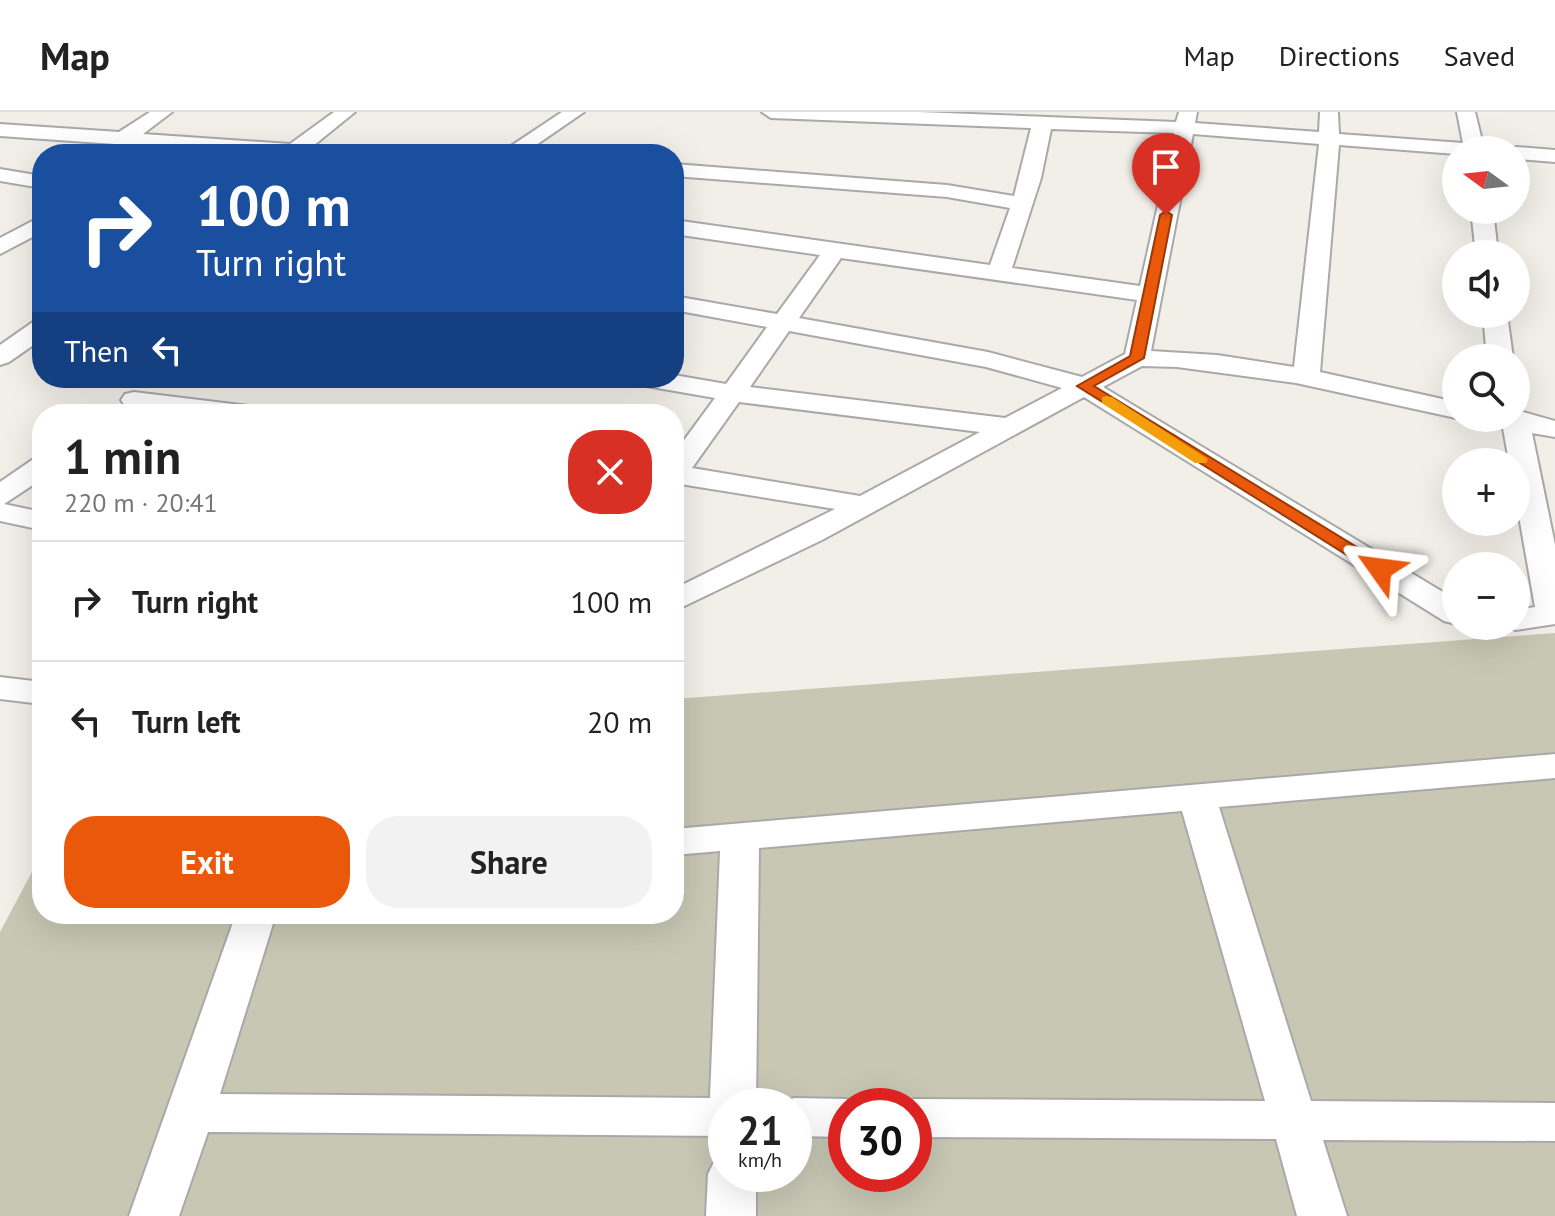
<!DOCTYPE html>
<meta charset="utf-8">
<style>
:root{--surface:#fff;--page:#f2f2f2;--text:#222;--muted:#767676;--line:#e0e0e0;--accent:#ea580c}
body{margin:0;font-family:"PT Sans",sans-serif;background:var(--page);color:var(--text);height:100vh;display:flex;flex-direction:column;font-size:30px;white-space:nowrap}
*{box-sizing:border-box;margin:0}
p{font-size:26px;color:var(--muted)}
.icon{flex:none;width:44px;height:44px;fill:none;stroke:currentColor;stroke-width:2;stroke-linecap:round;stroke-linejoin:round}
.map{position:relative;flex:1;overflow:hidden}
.panel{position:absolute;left:32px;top:292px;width:652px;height:520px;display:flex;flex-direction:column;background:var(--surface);border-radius:32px;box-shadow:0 8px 32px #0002}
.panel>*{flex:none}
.banner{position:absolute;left:32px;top:32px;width:652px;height:244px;border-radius:32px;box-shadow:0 8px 32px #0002;background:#1a4fa0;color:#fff;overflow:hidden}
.needle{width:52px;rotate:285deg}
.tools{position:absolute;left:1442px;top:24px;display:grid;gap:16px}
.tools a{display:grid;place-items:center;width:88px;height:88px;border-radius:50%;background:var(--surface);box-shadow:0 8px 32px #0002;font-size:40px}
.speed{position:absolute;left:708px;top:976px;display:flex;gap:16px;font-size:40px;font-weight:700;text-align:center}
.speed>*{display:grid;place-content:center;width:104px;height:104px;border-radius:50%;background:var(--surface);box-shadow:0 8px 32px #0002;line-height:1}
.speed small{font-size:20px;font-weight:400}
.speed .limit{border:12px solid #d22;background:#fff;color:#111}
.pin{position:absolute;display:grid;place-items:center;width:68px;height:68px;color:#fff;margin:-82px -34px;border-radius:50% 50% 50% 0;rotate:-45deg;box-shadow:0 0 8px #0007}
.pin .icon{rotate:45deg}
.me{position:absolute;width:88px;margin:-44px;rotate:301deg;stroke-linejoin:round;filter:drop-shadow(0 0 6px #0008)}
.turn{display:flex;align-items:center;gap:28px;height:168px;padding:0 32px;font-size:36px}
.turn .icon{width:104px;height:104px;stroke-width:2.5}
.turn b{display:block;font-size:56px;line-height:68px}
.then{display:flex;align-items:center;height:76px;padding:0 32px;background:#0003;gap:16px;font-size:30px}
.round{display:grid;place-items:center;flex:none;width:84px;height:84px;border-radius:32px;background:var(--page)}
.summary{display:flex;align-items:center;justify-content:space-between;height:136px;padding:0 32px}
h1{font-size:48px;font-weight:800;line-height:60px}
.button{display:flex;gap:16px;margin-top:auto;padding:16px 32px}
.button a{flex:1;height:92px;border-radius:32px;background:var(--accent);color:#fff;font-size:32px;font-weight:800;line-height:92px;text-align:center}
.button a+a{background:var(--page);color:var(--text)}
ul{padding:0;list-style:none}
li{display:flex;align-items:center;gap:24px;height:120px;padding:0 32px;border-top:2px solid var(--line)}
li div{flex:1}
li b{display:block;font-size:30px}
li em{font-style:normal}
header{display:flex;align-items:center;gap:48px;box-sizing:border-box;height:112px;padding:0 40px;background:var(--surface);border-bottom:2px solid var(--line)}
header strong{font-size:38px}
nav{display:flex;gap:44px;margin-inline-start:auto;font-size:28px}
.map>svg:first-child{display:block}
.construction{fill:#c7c7b4;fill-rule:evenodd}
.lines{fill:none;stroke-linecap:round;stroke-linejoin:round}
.street-casing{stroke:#a9a9a9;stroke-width:4}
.street{fill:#fff;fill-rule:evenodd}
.route{fill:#ea580c;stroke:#983908;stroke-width:2}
.slow{fill:#f59e0b}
</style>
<header>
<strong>Map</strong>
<nav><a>Map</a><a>Directions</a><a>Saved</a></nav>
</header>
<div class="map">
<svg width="1555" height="1104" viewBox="0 0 1555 1104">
<rect width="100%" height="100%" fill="#f2efe9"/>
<!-- construction -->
<path class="construction" d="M1555,521v583h-1555v-284l42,-79v61h632v-215zM726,994h68v68h-68zM846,994h68v68h-68z"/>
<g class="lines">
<defs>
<g id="street">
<path d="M150,0h22l-29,22 147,10 44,-32h21l-42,34 31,2 10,6h-95l-259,-18v-12l119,8z"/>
<path d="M562,0h22l-61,42h-24z"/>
<path d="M762,0h157l257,10 3,-10h18l-2,11 124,9 1,-20h18l1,22 124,9 -6,-31h18l8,33 7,5h-34v4l-117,-9 -19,227 136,30v16l-160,-35 -119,-16 -35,-1 -39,21 353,213v24l-12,-3 -360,-224 -262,143 -148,71v-22l161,-80 -161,-26v-29l41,-56 -69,-12 -9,-2 -4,-6h41v-3l52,9 41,-57 -93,-17v-14l103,18 43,-59 -146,-21v-14l316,45 20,-57 -63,-11 -273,-21v-12l273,21 67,11 17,-68 -260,-10zM1051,17l123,4 -34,153 -128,-18 29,-90zM1193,22l126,10 -25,223 -77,-12 -66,-4zM841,146l296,42 -12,54 -43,23 -94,-25 -189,-34zM789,219l197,36 76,21 -57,30 -255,-31zM739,290l241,30 -120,64 -168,-28z"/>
<path d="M1516,35l39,3v12l-39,-3v-9h-8z"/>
<path d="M0,57l42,7v12l-42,-7z"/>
<path d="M1471,98h22l5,44h-22z"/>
<path d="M42,104v16l-42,22v-16z"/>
<path d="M1483,202h24l6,44h-26z"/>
<path d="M42,208v19l-33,23 -9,3v-20l33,-23z"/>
<path d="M134,280l115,14 10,2 4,6h-80l-58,-8 -4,-6 4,-6z"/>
<path d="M1516,298l39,11v16l-23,-4 23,112v79l-39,6 -12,-4h12v-16l19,-3 -19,-108v-37h-7l-6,-34 -17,-4 -4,-6h34z"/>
<path d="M42,345v22l-38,25 38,8v18l-42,-9v-39l32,-22z"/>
<path d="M0,565l42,5v22l-42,-5z"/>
<path d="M1555,642v24l-336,29 92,294 244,2v38l-232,-1 24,76h-50l-21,-77 -362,-2v-31h-17l17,-7 351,2 -83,-290 -423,37 -3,258h-30v30l-518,-4 -29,84h-50l107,-302h40l-56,180 490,4 10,-247 -46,4v-26z"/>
<path d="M794,986l52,1 17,7h-17v31l-52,-1v-30h-18z"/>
<path d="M726,1044v18h30v42h-50l2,-42 7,-14z"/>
</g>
</defs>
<!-- street casing -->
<use href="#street" class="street-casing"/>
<!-- street -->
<use href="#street" class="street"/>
</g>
<!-- route -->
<path class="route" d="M1166,99l6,4 -28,143 -50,28 292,179 2,4 -2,3h-12l-297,-186 53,-30 30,-141z"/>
<!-- slow -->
<path class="slow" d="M1107,284l5,1 96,62 -2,4h-11l-93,-60v-6z"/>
</svg>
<div class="tools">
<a><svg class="needle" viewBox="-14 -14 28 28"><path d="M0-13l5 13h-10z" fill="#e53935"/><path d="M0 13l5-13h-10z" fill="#767676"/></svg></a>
<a><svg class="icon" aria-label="sound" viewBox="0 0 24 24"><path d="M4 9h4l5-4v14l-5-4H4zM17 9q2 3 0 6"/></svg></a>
<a><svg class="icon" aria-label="search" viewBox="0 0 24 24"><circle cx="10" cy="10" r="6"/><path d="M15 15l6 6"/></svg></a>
<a>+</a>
<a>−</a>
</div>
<div class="speed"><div>21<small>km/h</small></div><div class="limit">30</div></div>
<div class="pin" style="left:1166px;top:103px;background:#d93025"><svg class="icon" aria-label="arrive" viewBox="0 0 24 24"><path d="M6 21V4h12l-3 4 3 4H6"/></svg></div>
<svg class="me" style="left:1380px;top:457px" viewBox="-20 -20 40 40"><path d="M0-17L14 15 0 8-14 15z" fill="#ea580c" stroke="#fff" stroke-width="4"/></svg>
<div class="banner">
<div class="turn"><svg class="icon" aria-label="right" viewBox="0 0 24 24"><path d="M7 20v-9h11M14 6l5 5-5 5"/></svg><div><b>100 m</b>Turn right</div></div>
<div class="then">Then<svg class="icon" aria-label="left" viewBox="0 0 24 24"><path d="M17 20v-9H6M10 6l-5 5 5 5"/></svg></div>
</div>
<section class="panel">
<div class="summary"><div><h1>1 min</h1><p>220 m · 20:41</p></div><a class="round" style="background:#d93025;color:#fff"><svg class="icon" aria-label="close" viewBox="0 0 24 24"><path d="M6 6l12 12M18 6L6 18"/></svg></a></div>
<ul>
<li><svg class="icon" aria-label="right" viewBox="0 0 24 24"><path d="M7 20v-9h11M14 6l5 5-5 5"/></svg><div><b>Turn right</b></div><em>100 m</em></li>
<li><svg class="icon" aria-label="left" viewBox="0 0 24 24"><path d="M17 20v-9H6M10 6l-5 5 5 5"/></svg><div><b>Turn left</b></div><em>20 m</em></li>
</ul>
<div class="button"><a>Exit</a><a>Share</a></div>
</section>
</div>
